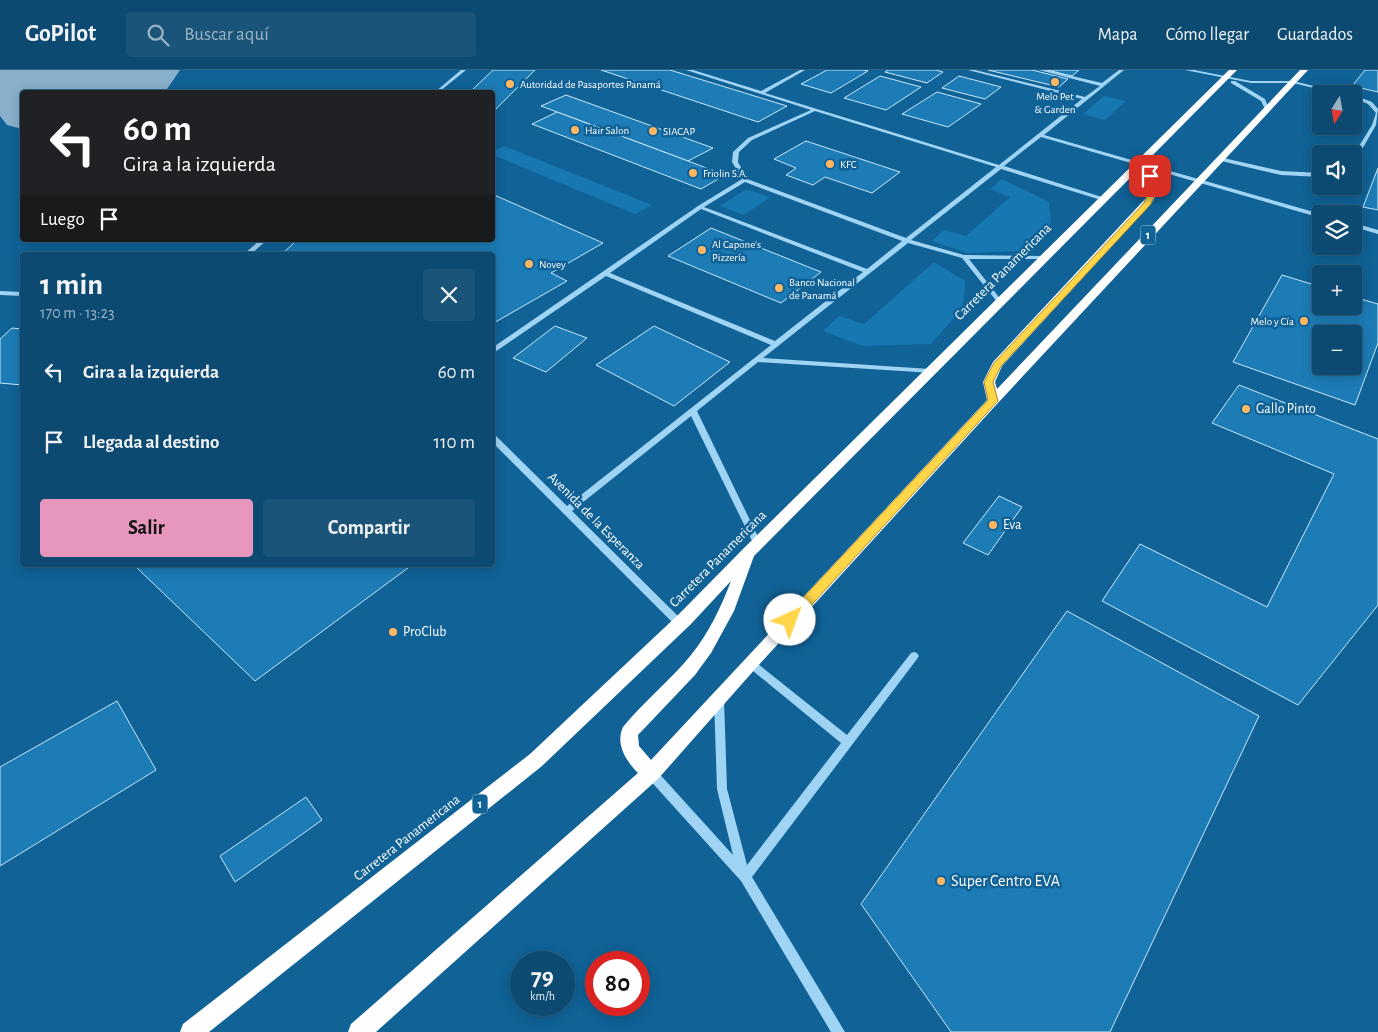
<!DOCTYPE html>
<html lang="es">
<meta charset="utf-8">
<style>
:root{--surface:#0c4a71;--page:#1a5479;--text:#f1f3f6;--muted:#9ab3c3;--line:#2c6284;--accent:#e797bd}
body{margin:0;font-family:"Alegreya Sans",sans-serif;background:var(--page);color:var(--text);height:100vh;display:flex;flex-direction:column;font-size:19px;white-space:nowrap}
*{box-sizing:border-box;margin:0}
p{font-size:16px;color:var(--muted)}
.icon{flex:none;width:28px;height:28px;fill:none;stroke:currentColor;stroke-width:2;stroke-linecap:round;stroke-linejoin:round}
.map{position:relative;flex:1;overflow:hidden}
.sheet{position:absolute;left:20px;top:182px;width:475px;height:315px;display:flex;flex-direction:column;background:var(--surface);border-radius:5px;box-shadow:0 2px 12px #0003,0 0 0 1px var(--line)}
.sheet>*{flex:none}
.top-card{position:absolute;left:20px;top:20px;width:475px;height:152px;border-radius:5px;box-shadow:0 2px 12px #0003,0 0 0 1px var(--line);background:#202124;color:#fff;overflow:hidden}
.needle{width:32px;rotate:191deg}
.controls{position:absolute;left:1312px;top:15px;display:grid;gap:10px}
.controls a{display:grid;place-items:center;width:50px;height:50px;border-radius:5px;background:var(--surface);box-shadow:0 2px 12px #0003,0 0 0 1px var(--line);font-size:25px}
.speed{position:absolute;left:510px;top:881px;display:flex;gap:10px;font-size:25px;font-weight:700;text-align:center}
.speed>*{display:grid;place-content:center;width:65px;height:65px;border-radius:50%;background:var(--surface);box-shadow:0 2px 12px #0003,0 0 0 1px var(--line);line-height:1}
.speed small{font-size:12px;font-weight:400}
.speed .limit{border:8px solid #d22;background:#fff;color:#111}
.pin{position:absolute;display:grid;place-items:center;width:42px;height:42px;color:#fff;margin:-21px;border-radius:10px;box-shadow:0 2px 8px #0006}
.me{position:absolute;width:55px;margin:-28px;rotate:43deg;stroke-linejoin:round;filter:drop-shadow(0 0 4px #0008)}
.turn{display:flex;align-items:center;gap:18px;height:105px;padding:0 20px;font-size:22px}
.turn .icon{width:65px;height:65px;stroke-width:2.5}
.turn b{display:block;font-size:35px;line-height:42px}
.then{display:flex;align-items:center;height:48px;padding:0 20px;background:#0003;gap:10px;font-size:19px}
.round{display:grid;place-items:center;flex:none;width:52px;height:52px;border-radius:5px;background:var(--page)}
.summary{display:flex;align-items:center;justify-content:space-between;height:85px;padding:0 20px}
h1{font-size:30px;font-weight:700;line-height:38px}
.button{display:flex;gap:10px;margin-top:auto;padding:10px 20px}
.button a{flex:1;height:58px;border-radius:5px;background:var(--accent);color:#111;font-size:20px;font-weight:700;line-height:58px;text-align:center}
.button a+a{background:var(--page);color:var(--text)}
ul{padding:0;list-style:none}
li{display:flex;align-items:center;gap:15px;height:70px;padding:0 20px}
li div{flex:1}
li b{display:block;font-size:19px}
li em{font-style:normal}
header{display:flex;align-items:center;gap:30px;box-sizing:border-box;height:70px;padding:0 25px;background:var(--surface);border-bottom:1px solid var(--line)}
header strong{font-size:24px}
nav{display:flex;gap:28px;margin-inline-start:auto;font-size:18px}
.search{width:350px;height:45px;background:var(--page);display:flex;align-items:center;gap:12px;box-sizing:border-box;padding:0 18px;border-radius:5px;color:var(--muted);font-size:19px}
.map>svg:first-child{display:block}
.green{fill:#1777b1}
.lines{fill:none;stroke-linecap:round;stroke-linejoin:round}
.runway{fill:#88b0cb;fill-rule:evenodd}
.building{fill:#1d7cb6;stroke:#c8eafe;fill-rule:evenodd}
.minor{fill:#a0d4f4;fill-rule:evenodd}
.highway{fill:#fff;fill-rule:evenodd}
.route{fill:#ffd54a;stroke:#a68a30}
.poi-dot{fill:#ffb762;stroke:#106297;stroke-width:2}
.labels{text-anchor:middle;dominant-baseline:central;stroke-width:5;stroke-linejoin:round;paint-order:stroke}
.far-poi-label{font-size:11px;fill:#fff;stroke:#106297;text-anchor:start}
.shield{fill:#106297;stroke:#b7d0e0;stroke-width:1}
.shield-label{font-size:12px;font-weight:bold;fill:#fff}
.street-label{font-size:14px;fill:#fff;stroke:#106297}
.poi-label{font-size:14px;fill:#fff;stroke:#106297;text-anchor:start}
.near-poi-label{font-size:16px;fill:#fff;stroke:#106297;text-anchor:start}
</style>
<header>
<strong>GoPilot</strong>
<div class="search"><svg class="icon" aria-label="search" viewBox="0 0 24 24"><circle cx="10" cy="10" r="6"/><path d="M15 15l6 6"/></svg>Buscar aquí</div>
<nav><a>Mapa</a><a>Cómo llegar</a><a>Guardados</a></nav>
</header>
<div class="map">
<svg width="1378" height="962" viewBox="0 0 1378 962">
<rect width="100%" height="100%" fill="#106297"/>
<!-- green -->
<g class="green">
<path d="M1104,26l22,5 -21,19 -22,-6z"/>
<path d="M504,76l148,59 -17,9 -142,-59v-4z"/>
<path d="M1002,109l47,23 2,21 -24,28 -60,2 -35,-12 12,-11 22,6 44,-39 -20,-8z"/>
<path d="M746,119l24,8 -26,18 -24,-9z"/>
<path d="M934,192l31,19 -2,27 -32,36 -69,2 -39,-15 16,-15 25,8z"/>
</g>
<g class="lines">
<!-- runway -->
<path class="runway" d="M0,0h180l-15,22h-143v37l-15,-4 -7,-9z"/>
</g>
<!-- building -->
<g class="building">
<path d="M493,0h42l-43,43v-21h-22z"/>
<path d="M601,0h69l117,36 -29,16z"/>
<path d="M827,0h36l5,1 -37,22 -30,-9z"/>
<path d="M888,0h48l7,2 -16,11 -42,-11z"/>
<path d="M988,0h44l36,9 -9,8z"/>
<path d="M1047,0h32l-7,6z"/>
<path d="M1365,0h13v22l-26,-6z"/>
<path d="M880,6l41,11 -35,23 -42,-12z"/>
<path d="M959,6l42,11 -16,12 -43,-11z"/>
<path d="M937,22l44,12 -33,23 -46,-13z"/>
<path d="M566,25l147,53 -25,13 -147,-55z"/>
<path d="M557,42l131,49 37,14 -24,14 -169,-65z"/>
<path d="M806,71l94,31 -28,21 -47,-16 -12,8 -27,-10 10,-7 -22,-9z"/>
<path d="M1378,98v42l-15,-3z"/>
<path d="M492,124l111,49 -52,30 16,8 -75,43v-69h-211l16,-15h195z"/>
<path d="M711,158l110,44 -40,31 -113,-47z"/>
<path d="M1282,205l39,12v19h33v-9l24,7v39l-23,62 -122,-43zM1321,264h33v32h-33z"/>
<path d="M555,256l32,12 -41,34 -33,-14z"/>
<path d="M654,256l76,36 -56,44 -78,-41z"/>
<path d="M12,258l10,1v56l-22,-2v-44z"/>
<path d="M1239,315l139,54v166l-80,100 -196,-104 38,-57 127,63 67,-133 -122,-51z"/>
<path d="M999,426l23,11 -34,48 -25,-12z"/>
<path d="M134,495h278l-157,116z"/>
<path d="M1067,541l192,105 -149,316h-159l-90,-128z"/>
<path d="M117,631l39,69 -156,96v-99z"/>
<path d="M306,727l16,23 -87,62 -15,-26z"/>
</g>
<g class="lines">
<!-- minor -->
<g class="minor">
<path d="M461,0h5l-27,22h-4z"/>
<path d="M686,0h7l68,21 39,-21h5l-40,23 234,72 83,-66 -114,-29h7l110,27 15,-11 -61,-16h7l56,13 17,-13h5l-80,65 277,79v4l-280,-81 -37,29 101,32v2h-4l-100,-31 -90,71 53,15 83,1v2l-2,1h-76l33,42v2h-4l-36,-45 -54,-15 -145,115 167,11h3v4l-175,-11 -61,49 65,134 -1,2 -3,1 -4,-3 -63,-129 -119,95 111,110 2,3 -2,3 -3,1 -3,-1 -185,-185v-7h3l72,71 204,-161 -165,-69 -114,78v-6l206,-142 44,-27 -10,-17 1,-10 15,-14 63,-28zM815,41l181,56 -90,71 -159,-59 -9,-17 1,-10 13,-12zM745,112l157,59 -35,28 -163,-62zM701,139l162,63 -88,69 -165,-68z"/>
<path d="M1185,0h9l57,11h42l54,13h-9l-45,-11h-42z"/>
<path d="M1231,11h4l30,18 4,10h-4l-4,-8 -30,-18z"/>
<path d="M1354,25l18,7 6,7 -2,16 -19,33 -3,2v-6l18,-29 4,-12 -8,-9 -14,-6z"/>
<path d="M1219,87l62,14 40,2v4l-40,-2 -64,-15v-2z"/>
<path d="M1354,153l24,7v4l-24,-7z"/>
<path d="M260,170h7l-17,15h-7z"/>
<path d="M0,221l22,1v4l-22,-1z"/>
<path d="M914,582l3,1 2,3 -2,3 -165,218 93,155h-14l-90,-151 -94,-104 -1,-4 1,-4 4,-1 4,1 78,86 -16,-66 -3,-90 1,-3 4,-1 4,1 1,3 3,90 20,76 94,-122 -94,-77 -2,-3 2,-3 3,-1 3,1 94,75 64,-82z"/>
</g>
<!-- highway -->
<path class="highway" d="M1229,0h8l-93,94c10,11 17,23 9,37l-151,165 -7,16 2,7 303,-319h8l-311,334 -241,264 -98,111 -282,253h-28l3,-8 287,-251c-12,-12 -23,-29 -15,-46 21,-26 47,-46 68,-72 18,-22 30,-48 40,-74l-40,43 -149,142 -333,266h-29l3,-8 347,-270 149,-140 65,-66zM1139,99l9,15 -2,14 -153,164 -10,20 4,18 -336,360 -12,-14 -1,-11 57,-60 16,-22 23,-42 20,-55z"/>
</g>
<!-- route -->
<path class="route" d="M1150,104l3,2 4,13 -6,15 -150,162 -8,16 5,19 -2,2 -201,220h-9l-2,-3 2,-4 202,-216 -4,-18 10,-19 150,-160 6,-14 -4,-13z"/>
<!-- markers -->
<g class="poi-dot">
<circle cx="1055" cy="12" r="5"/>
<circle cx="510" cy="14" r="5"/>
<circle cx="575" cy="60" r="5"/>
<circle cx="653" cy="61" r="5"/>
<circle cx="830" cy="94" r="5"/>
<circle cx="693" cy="103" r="5"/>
<circle cx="702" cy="180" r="5"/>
<circle cx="529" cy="194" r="5"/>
<circle cx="779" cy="218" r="5"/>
<circle cx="1304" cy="251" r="5"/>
<circle cx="1246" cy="339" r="5"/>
<circle cx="993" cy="455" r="5"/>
<circle cx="393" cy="562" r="5"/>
<circle cx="941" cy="811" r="5"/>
</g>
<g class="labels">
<!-- far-poi labels -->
<g class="far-poi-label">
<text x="520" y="14">Autoridad de Pasaportes Panamá</text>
<text x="1055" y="26" text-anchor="middle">Melo Pet<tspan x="1055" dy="13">&amp; Garden</tspan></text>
<text x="585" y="60">Hair Salon</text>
<text x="663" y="61">SIACAP</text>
<text x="840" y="94">KFC</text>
<text x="703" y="103">Friolin S.A.</text>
<text x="712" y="174">Al Capone's<tspan x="712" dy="13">Pizzería</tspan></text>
<text x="539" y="194">Novey</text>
<text x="789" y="212">Banco Nacional<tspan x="789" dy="13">de Panamá</tspan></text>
<text x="1294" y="251" text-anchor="end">Melo y Cía</text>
</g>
<!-- shield labels -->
<g class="shield">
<rect x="1140.5" y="155.5" width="15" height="19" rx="4"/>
<rect x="472.5" y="724.5" width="15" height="19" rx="4"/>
</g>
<g class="shield-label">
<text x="1148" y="165">1</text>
<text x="480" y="734">1</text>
</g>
<!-- street labels -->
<g class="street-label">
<text transform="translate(1003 202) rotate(-45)">Carretera Panamericana</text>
<text transform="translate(596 451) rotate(45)">Avenida de la Esperanza</text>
<text transform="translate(718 489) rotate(-45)">Carretera Panamericana</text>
<text transform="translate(407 768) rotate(-38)">Carretera Panamericana</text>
</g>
<!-- poi labels -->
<g class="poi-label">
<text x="1256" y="339">Gallo Pinto</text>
<text x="1003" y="455">Eva</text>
<text x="403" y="562">ProClub</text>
</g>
<!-- near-poi labels -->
<g class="near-poi-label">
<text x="951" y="811">Super Centro EVA</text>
</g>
</g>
</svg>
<div class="controls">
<a><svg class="needle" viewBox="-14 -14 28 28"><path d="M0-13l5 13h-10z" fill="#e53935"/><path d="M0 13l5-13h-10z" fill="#9ab3c3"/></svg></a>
<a><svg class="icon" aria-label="sound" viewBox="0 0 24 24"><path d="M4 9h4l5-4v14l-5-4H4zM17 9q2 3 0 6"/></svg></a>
<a><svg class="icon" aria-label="layers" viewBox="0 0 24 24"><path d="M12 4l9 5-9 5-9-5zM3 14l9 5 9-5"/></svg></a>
<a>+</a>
<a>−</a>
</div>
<div class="speed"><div>79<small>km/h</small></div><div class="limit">80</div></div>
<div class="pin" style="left:1150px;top:106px;background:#d93025"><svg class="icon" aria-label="arrive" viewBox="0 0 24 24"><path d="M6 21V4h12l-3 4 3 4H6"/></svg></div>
<svg class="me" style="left:790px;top:550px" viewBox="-20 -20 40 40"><circle r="19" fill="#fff"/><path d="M0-13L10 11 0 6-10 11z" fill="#ffd54a"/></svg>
<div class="top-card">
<div class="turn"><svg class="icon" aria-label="left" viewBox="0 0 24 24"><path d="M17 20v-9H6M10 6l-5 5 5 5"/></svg><div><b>60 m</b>Gira a la izquierda</div></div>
<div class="then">Luego<svg class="icon" aria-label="arrive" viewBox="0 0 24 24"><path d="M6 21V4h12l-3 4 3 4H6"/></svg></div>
</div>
<section class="sheet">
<div class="summary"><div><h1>1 min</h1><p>170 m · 13:23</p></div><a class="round"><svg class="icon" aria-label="close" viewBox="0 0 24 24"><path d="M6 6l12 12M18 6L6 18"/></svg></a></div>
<ul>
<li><svg class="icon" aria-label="left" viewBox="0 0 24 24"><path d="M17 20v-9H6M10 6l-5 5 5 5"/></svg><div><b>Gira a la izquierda</b></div><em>60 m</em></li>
<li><svg class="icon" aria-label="arrive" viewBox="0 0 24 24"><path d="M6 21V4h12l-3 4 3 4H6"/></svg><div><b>Llegada al destino</b></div><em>110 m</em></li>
</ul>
<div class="button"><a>Salir</a><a>Compartir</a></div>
</section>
</div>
